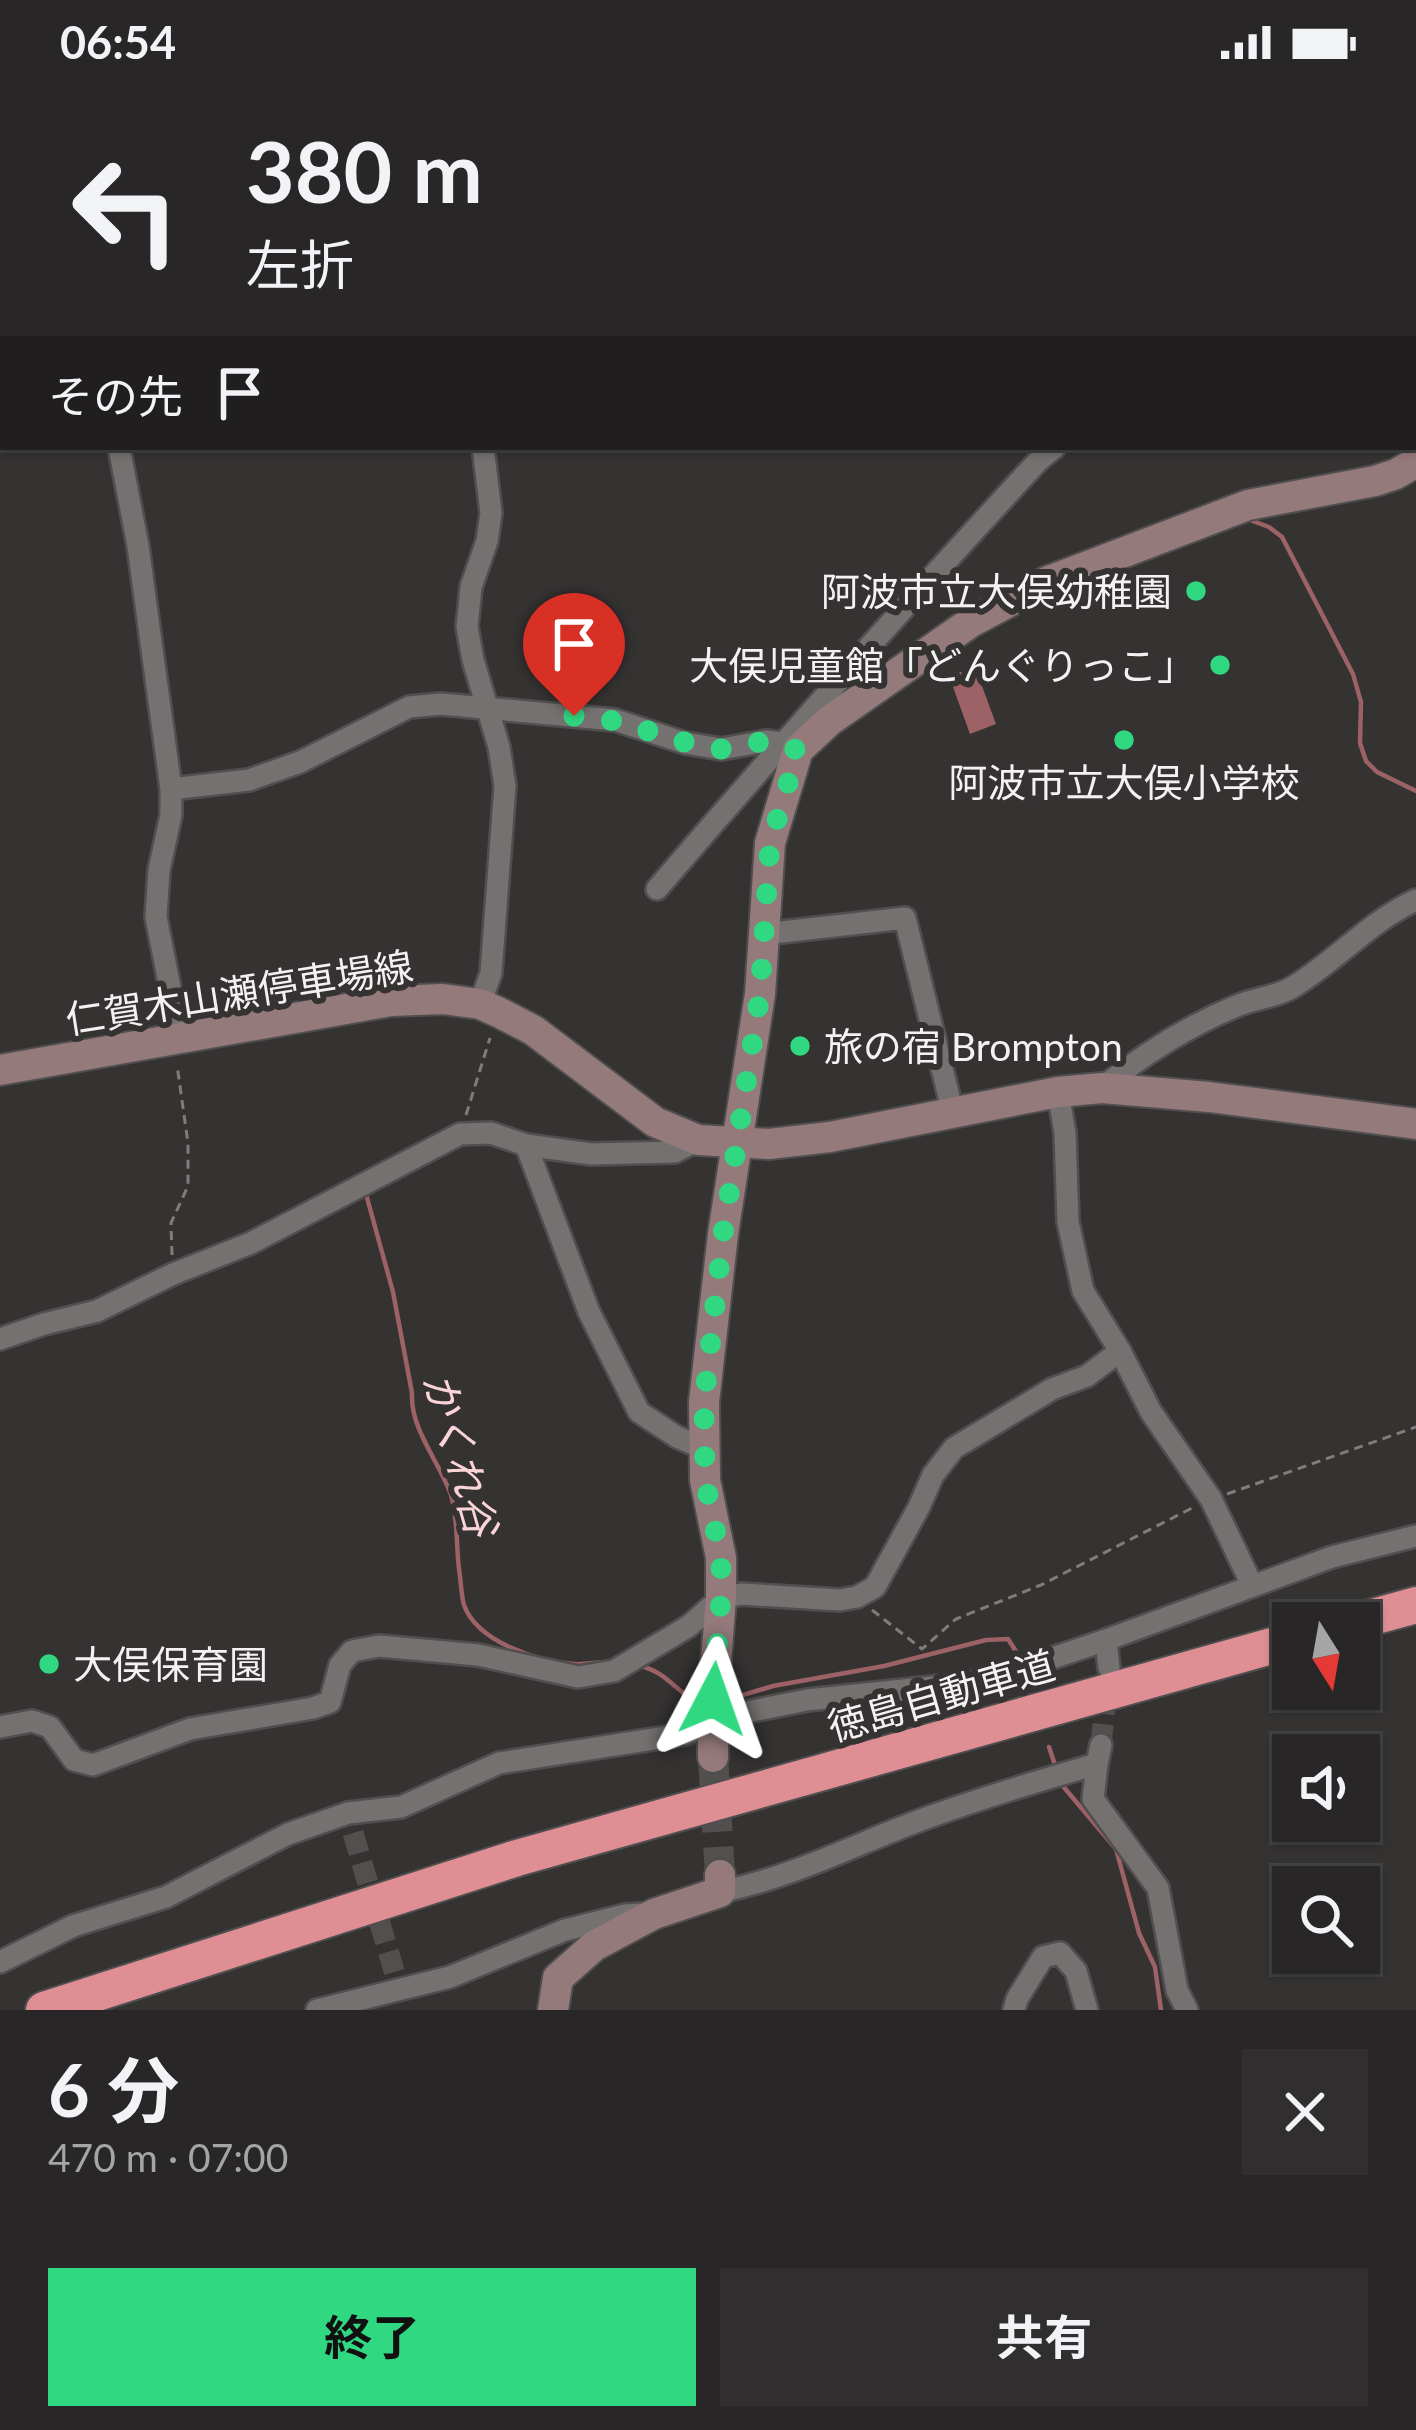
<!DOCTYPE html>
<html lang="ja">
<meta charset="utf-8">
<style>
:root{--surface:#282626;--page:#302e2e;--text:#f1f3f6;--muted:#a5a5a7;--line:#444343;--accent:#30d882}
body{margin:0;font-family:Lato,"Noto Sans JP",sans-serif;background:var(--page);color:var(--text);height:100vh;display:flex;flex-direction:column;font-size:45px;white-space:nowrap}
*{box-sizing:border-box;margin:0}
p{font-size:39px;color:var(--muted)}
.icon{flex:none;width:66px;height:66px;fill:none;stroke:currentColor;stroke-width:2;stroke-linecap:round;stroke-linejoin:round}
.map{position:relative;height:1926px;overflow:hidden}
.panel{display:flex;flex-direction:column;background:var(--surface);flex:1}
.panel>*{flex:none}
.top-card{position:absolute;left:0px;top:0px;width:1416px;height:366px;box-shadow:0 3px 9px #0004,0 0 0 3px var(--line);background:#282626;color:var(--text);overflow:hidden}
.needle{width:78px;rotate:169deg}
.tools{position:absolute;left:1272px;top:1518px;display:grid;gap:24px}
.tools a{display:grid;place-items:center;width:108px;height:108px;border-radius:0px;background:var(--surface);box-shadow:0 3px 9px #0004,0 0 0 3px var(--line);font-size:60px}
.pin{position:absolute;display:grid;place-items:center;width:102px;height:102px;color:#fff;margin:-123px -51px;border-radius:50% 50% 50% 0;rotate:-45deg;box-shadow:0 0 12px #0007}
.pin .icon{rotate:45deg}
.me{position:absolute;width:132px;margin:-66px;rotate:4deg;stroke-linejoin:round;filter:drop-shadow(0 0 9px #0008)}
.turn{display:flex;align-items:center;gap:42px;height:252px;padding:0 48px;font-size:54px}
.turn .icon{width:156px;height:156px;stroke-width:2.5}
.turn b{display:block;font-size:84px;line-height:102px}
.then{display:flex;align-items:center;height:114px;padding:0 48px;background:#0003;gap:24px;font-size:45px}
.round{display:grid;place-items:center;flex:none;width:126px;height:126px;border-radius:0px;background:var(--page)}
.headline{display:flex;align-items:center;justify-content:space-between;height:204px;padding:0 48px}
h1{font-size:72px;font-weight:700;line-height:90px}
.primary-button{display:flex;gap:24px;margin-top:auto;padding:24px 48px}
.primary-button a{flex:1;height:138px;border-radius:0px;background:var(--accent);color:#111;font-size:48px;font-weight:700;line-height:138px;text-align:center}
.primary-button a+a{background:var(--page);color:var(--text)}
.status{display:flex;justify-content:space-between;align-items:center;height:84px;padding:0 60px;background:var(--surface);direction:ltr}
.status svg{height:33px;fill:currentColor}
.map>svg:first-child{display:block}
.water{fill:#9c6266}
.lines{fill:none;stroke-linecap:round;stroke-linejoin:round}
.stream{stroke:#9c6266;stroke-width:4.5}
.street-tunnel{stroke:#524f4f;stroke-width:21;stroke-dasharray:21 10;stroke-linecap:butt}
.secondary-tunnel{stroke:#524f4f;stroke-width:30;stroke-dasharray:30 15;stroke-linecap:butt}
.street-casing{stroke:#504e4e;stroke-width:26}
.secondary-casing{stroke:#504e4e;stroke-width:34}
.highway-casing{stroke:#504e4e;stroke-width:40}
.path{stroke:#7f7c7c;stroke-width:3;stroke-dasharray:9 6;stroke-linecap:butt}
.street{stroke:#757171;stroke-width:21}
.secondary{stroke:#957a7c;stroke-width:30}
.highway{stroke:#df8f94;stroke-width:36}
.route{stroke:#30d882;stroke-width:21;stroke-dasharray:0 37.8}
.poi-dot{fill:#30d882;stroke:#353232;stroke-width:4.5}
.labels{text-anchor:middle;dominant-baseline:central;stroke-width:12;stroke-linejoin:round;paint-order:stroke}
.poi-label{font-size:39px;fill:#f3f1f1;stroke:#353232;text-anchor:end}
.street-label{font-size:39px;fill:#f3f1f1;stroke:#353232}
.water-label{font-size:42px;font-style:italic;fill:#fad4d6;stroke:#353232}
</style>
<div class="status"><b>06:54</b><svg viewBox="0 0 49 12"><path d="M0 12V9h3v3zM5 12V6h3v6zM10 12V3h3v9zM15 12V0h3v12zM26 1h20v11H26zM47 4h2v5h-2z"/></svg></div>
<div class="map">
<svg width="1416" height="1926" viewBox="0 0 1416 1926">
<rect width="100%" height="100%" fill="#353232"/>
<!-- water -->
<path class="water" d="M975,583l21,57 -26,10 -21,-58z"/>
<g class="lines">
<!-- stream -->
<g class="stream">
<path d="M981,0l1,3"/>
<path d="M1151,363l2,1"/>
<path d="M1250,436l19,7 13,10 71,137 8,28 -1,41 6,18 11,11 39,19"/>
<path d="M366,1110l27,98 19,101c-2,36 27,68 39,102 7,24 5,49 8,74 2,11 2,26 5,36 13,37 75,57 110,59 12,1 25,-3 37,-2"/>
<path d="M640,1582c26,5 38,28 60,38"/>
<path d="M723,1617l50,-15 111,-20 102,-26 22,-1 11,17"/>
<path d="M1049,1663l7,21"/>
<path d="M1062,1701l54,64 23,84 16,34 6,43"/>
</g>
<!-- street-tunnel -->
<g class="street-tunnel">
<path d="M1101,1661l6,-59"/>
<path d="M353,1749l42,141"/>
</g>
<!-- secondary-tunnel -->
<path class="secondary-tunnel" d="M713,1673l7,118"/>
<defs>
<g id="street">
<path d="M461,0v3"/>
<path d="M969,0l1,3"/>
<path d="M1328,0l1,3"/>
<path d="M817,3l12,-3"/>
<path d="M1413,7l3,-1"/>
<path d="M1413,144l3,-2"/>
<path d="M0,345l3,-1"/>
<path d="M119,363l19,99 33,243v26l-12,55 -3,47 15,76 3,47"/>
<path d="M171,705l78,-9 51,-18 109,-55 32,-3 174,16 70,23 36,6 45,-8 16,2 16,7"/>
<path d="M657,805c124,-145 252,-288 382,-429l16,-13"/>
<path d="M764,850l141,-16 48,195"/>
<path d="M480,920l11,-31 14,-187 -6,-39 -26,-87 -6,-33 4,-40 16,-46 4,-28 -8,-66"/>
<path d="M1102,1004c41,-34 88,-63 137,-83 17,-7 38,-8 54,-18 43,-26 77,-66 123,-87"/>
<path d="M1058,1008l7,41 3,89 15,69 37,60 31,61 60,87 41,86"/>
<path d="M526,1061l63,167 50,100 38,25 26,11"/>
<path d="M0,1255l44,-15 53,-13 76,-37 78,-31 209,-109 31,-1 35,12 65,9 84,-2 23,-12"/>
<path d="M1106,1556l3,28"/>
<path d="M0,1643l32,-6 18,6 24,33 19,5 97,-36 123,-21 17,-6 10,-37 12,-14 27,-5 99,9 100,22 36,-6 75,-45 32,-28 20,-4 99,6 17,-3 18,-10 44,-80 14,-32 21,-27 98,-59 35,-13 33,-25"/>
<path d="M1097,1680l-4,35 65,89 19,102 10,20"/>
<path d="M720,1808c77,-16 137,-49 209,-75 56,-20 112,-37 168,-53l4,-19"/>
<path d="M0,1878l73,-36 93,-29 122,-63 60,-21 53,-6 98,-44 187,-29 51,-20 70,-14 164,-17 31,-8 104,-35 226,-83 84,-21"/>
<path d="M317,1926l133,-33 115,-47 60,-15 16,-1"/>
<path d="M1014,1926l3,-11 26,-42 17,-4 16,18 11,39"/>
</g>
<g id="secondary">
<path d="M0,986l391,-69 52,-2 37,5 18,8 35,18 122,92 43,18 71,4 61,-7 228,-45 44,-4 107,9 207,27"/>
<path d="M713,1673v-58l8,-101v-40l-16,-78 -1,-78 19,-168 37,-240 10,-151 28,-93 31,-29 142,-99 75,-40 202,-77 127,-24 21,-7 20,-12"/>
<path d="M553,1926l5,-32 36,-32 60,-32 66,-22v-17"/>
</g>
<g id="highway">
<path d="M1351,1539l65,-18"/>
<path d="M44,1926l473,-152 776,-218"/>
</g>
</defs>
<!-- street casing -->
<use href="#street" class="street-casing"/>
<!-- secondary casing -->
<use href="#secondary" class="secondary-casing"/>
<!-- highway casing -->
<use href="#highway" class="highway-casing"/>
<!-- path -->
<g class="path">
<path d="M181,3l1,-3"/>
<path d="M466,1031l24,-77"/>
<path d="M172,1171l-1,-32 17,-37v-43l-11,-78"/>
<path d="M1227,1410l189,-67"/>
<path d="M872,1526l50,39 34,-30 85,-34 155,-79"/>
</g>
<!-- street -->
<use href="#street" class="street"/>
<!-- secondary -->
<use href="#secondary" class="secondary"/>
<!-- highway -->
<use href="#highway" class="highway"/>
</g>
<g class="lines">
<!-- route -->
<path class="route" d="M574,632l41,5 70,21 36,7 45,-8 32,9 -28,93 -10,151 -37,240 -19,168 1,78 16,78v40l-8,101"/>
</g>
<!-- markers -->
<g class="poi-dot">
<circle cx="1196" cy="507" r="12"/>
<circle cx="1220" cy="581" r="12"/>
<circle cx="1124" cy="656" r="12"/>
<circle cx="800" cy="962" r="12"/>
<circle cx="49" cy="1580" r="12"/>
</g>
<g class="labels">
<!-- poi labels -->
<g class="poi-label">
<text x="1172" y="507">阿波市立大俣幼稚園</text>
<text x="1196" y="581">大俣児童館「どんぐりっこ」</text>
<text x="1124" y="698" text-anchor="middle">阿波市立大俣小学校</text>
<text x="824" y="962" text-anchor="start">旅の宿 Brompton</text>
<text x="73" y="1580" text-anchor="start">大俣保育園</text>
</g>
<!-- street labels -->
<g class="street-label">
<text transform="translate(239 908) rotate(-9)">仁賀木山瀬停車場線</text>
<text transform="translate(941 1611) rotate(-16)">徳島自動車道</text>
</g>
<!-- water labels -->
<g class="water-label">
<text transform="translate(461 1370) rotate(74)">かくれ谷</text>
</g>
</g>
</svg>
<div class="tools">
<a><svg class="needle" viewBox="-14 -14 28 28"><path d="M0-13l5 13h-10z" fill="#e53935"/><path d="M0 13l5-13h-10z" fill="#a5a5a7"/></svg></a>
<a><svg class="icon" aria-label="sound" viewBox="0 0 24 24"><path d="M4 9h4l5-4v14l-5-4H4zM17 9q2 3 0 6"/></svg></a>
<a><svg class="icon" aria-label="search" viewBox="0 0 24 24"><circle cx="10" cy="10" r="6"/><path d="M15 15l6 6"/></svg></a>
</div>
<div class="pin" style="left:574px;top:632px;background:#d93025"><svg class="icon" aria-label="arrive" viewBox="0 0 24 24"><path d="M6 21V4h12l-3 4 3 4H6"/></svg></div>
<svg class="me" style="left:713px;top:1615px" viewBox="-20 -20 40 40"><path d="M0-17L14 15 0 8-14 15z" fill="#30d882" stroke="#fff" stroke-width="4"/></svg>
<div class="top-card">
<div class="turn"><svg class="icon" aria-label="left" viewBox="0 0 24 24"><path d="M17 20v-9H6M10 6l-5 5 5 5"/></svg><div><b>380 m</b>左折</div></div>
<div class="then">その先<svg class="icon" aria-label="arrive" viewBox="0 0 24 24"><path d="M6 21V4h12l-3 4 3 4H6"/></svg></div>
</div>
</div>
<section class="panel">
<div class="headline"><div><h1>6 分</h1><p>470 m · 07:00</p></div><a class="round"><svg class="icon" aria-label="close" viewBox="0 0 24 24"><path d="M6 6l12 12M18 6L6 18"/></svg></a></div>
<div class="primary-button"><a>終了</a><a>共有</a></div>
</section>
